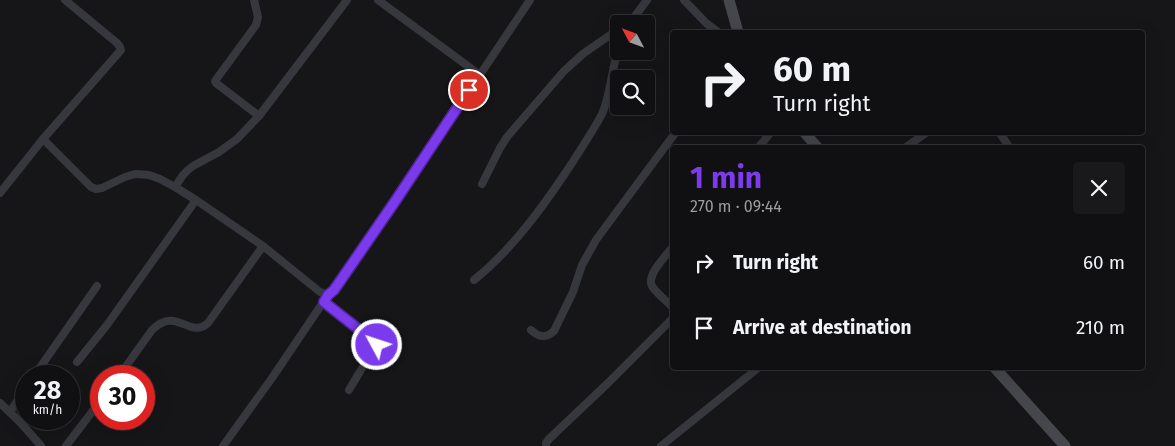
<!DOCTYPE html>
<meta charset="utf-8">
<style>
:root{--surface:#101012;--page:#19191b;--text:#f1f3f6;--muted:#9c9d9f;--line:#303032;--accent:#7c3aed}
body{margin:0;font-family:"Fira Sans",sans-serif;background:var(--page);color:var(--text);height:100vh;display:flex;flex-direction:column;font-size:19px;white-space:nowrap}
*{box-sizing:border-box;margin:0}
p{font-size:16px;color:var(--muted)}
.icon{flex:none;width:28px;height:28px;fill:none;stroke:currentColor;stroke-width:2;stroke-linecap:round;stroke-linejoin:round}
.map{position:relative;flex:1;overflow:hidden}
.sheet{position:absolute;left:670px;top:145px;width:475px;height:225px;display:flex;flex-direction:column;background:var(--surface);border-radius:5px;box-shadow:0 5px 20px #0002,0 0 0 1px var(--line)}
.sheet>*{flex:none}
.hud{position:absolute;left:670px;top:30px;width:475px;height:105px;border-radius:5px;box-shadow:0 5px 20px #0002,0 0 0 1px var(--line);background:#101012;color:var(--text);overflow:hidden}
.needle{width:32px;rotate:311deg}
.fabs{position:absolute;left:610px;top:15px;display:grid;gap:10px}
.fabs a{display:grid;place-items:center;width:45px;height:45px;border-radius:5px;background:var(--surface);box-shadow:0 5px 20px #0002,0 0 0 1px var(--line);font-size:25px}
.speed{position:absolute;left:15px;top:365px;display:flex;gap:10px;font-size:25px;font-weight:700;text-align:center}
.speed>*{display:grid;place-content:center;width:65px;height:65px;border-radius:50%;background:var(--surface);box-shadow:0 5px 20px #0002,0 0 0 1px var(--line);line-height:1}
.speed small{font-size:12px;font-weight:400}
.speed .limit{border:8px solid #d22;background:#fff;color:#111}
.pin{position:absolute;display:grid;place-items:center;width:42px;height:42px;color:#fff;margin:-21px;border:2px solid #fff;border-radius:50%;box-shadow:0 1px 5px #0007}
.me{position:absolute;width:55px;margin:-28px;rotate:310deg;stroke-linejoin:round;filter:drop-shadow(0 0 4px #0008)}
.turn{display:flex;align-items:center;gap:18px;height:105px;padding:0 20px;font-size:22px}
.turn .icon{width:65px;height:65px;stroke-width:2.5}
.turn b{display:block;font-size:35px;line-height:42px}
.round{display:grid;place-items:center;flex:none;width:52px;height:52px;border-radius:5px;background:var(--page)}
.head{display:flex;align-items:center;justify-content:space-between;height:85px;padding:0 20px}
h1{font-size:30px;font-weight:700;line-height:38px;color:var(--accent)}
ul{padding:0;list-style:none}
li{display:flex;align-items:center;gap:15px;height:65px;padding:0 20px}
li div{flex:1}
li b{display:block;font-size:19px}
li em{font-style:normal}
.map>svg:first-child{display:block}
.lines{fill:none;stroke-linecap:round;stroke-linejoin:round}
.street{stroke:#37383d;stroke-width:8}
.secondary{stroke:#45474d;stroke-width:11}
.route-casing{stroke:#51269a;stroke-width:12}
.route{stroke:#7c3aed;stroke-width:9}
</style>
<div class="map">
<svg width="1175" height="446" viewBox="0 0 1175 446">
<rect width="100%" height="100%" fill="#161618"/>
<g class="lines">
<!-- street -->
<g class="street">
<path d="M254,0l4,17 -2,8 -41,56 1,2 43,33"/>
<path d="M378,0l102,75"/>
<path d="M684,0l22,23 12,9"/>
<path d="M629,24l18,-24"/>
<path d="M999,132l11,16"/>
<path d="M43,139l48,48 5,2 6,-1 23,-11 10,-3 14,1 11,4 15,8 21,13 67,46 57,46 8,3 6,-5 62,-90 134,-200"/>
<path d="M758,148l13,-16"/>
<path d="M905,148l22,-16"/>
<path d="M482,184l18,-36 7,-11 57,-66 20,-18 35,-24"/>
<path d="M175,187l8,-12 5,-5 5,-4 26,-14 18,-13 22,-23 88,-116"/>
<path d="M0,193l43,-54 78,-89 -1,-3 -3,-4 -52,-43"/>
<path d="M672,248c-6,8 -26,27 -20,38 4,7 15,15 20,21"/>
<path d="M474,280c39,-31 71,-76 98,-117 10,-16 21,-32 30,-49 9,-20 9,-45 17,-66"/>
<path d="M324,302l53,41 -28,47"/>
<path d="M531,330c8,7 14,9 23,1l19,-39 9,-27 14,-25 25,-34 55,-74"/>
<path d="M77,362l30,-37 89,-125"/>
<path d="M34,376l63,-90"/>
<path d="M119,376l33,-46c25,-25 37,10 56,-7l55,-77"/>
<path d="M0,403l20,19 21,24"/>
<path d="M10,412l16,-24"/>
<path d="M66,446l35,-46"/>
<path d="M223,446l49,-68 56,-83"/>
<path d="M546,446v-3l3,-4 58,-55 65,-65"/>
<path d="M661,446l97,-78"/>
</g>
<!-- secondary -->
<g class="secondary">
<path d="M729,0l9,32"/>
<path d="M804,132l14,16"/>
<path d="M995,368l70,78"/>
</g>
</g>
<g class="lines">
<defs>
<path id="route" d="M377,345l-1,-2 -52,-41 4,-7 6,-5 62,-90 73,-110"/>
</defs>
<!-- route casing -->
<use href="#route" class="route-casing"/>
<!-- route -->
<use href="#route" class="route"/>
</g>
</svg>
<div class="fabs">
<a><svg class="needle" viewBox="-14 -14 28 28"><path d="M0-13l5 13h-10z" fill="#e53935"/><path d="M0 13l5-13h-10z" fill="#9c9d9f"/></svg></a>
<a><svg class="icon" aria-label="search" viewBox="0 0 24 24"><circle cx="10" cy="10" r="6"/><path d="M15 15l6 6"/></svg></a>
</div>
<div class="speed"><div>28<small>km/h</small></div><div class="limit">30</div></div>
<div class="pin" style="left:469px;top:90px;background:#d93025"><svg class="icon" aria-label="arrive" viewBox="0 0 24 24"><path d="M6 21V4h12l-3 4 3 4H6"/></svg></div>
<svg class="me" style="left:377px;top:345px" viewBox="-20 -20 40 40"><circle r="17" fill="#7c3aed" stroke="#fff" stroke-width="3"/><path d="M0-11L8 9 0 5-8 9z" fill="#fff"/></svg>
<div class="hud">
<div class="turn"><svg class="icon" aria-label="right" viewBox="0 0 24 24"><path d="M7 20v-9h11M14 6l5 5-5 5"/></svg><div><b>60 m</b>Turn right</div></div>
</div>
<section class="sheet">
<div class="head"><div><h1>1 min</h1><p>270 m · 09:44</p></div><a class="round"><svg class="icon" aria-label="close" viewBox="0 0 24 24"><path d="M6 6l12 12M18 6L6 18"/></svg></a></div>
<ul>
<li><svg class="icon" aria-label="right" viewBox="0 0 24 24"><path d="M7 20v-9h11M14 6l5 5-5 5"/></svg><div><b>Turn right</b></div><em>60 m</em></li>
<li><svg class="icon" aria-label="arrive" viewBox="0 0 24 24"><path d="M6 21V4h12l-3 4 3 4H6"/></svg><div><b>Arrive at destination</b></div><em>210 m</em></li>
</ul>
</section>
</div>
